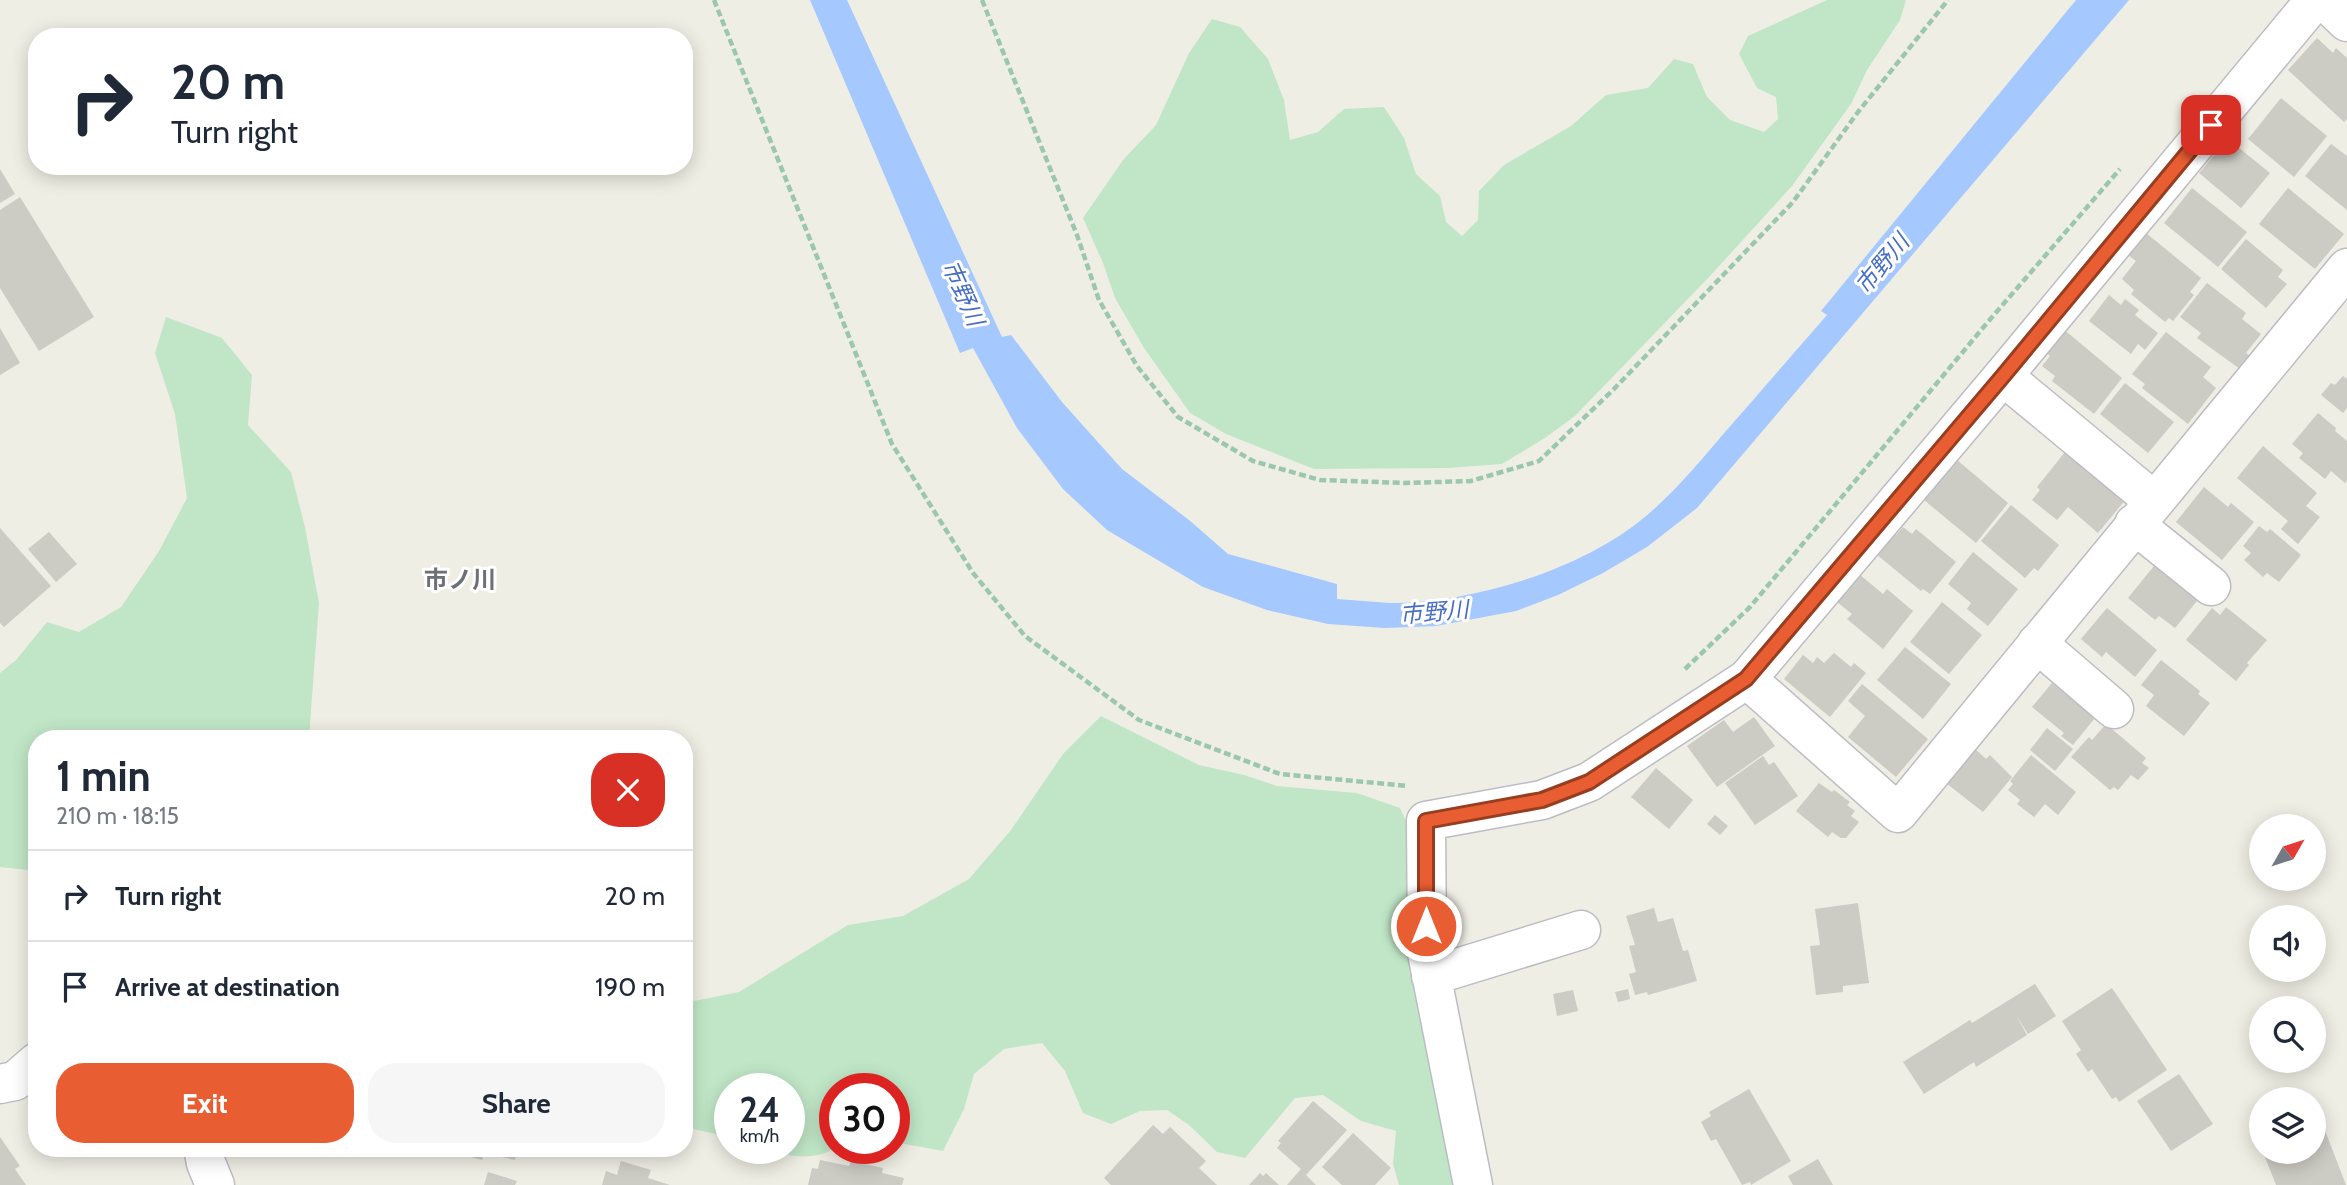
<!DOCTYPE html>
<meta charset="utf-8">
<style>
:root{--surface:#fff;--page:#f6f6f7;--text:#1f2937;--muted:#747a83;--line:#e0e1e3;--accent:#e85e32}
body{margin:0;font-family:Cabin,"Noto Sans JP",sans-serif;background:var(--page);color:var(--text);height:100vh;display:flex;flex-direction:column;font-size:26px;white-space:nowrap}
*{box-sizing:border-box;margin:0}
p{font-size:23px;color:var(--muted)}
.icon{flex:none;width:38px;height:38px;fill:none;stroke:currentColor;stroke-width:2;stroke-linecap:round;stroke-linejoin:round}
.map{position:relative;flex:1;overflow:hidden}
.panel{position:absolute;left:28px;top:730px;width:665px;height:427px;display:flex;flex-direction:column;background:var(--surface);border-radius:28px;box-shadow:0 4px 18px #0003}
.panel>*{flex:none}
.guide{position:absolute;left:28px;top:28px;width:665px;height:147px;border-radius:28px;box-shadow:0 4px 18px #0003;background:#fff;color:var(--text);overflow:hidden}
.needle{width:46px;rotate:51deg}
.tools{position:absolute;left:2249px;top:814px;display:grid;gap:14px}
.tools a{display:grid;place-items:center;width:77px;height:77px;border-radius:50%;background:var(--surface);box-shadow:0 4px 18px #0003;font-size:35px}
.speed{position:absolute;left:714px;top:1073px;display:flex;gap:14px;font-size:35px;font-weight:700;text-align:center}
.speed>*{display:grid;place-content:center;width:91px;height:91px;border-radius:50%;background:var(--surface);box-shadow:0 4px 18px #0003;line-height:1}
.speed small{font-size:18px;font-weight:400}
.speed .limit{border:10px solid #d22;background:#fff;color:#111}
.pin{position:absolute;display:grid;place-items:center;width:60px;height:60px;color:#fff;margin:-30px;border-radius:14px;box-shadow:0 4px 10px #0006}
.me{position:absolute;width:77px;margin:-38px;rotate:0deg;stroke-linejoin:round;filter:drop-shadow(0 0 5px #0008)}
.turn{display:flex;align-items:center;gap:24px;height:147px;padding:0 28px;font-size:32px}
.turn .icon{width:91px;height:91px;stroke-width:2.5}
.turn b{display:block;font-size:49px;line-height:60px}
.round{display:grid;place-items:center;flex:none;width:74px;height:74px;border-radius:28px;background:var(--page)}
.overview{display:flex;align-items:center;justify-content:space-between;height:119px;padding:0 28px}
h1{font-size:42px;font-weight:700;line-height:52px}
.cta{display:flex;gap:14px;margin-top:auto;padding:14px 28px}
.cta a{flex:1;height:80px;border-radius:28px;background:var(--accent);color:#fff;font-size:28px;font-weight:700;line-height:80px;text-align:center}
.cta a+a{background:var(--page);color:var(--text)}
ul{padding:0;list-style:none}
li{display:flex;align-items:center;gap:21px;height:91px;padding:0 28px;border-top:2px solid var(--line)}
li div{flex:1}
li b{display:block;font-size:26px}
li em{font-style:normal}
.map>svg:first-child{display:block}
.green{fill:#c1e6c7}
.water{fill:#a5c8fe}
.building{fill:#cccbc4}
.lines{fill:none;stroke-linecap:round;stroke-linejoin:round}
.minor-casing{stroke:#bcbdc3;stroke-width:41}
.path{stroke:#9ac7ae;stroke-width:4.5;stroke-dasharray:7 3.5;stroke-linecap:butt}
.minor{stroke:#fff;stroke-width:38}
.route-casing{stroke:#973d20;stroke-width:18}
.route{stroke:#e85e32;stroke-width:12}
.labels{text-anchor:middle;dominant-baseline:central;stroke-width:6;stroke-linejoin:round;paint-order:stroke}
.water-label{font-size:23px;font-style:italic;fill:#476ec2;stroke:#fff}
.quarter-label{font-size:24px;font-weight:bold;fill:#6d7077;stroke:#fff}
</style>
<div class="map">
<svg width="2347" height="1185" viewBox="0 0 2347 1185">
<rect width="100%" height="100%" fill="#efeee4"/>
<!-- green -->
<g class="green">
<path d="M1827,0h79l-6,20 -33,50 -16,34 -59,82 -82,90 -135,140 -30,22 -43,26 -54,4 -134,1 -88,-35 -36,-21 -46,-65 -29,-50 -12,-35 -20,-45 40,-58 33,-35 33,-72 23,-34 28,8 28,32 16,41 6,40 28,-8 26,-23 40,-2 20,31 12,36 24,22 6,26 16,14 16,-16 1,-29 25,-26 67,-39 35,-31 42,-7 26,-29 19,5 14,33 23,23 34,12 14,-13 -2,-22 -19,-9 -18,-34 9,-18z"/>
<path d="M166,317l56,21 30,37 -4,50 43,47 14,55 14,76 -10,135h-272v133l-37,-4v-194l16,-13 31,-38 32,10 42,-25 38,-56 28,-53 -12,-84 -20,-61z"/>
<path d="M1101,716l98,49 45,10 33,11 80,7 43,15 11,24 52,353h-64l-6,-21 3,-33 -35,-10 -38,-26 -28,3 -50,60 -28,-6 -28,-27 -22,-15 -27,1 -29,13 -28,-11 -18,-42 -23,-28 -38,6 -30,25 -10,35 -21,42 -49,-9v-54h-59v60c-22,14 -50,8 -73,0h27v-60h-59v49l-46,-10v-124l55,-11 109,-67 55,-9 66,-37 42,-49 52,-76z"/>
</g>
<!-- water -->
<path class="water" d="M810,0h37l155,337 9,-2 51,67 60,67 67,51 39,34 109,30v15c17,1 35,3 53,4 83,0 192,-33 256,-87 30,-25 55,-56 80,-85 34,-39 67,-77 101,-116l-6,-4 255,-311h53l-432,508 -50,39 -44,26 -45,22 -42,16 -80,15 -51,2 -57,-4 -61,-14 -64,-23 -96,-57 -44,-41 -46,-61 -44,-80 -13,5z"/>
<!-- building -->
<g class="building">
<path d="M2317,38l16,15 3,-5 11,10v61l-3,3 -56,-52z"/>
<path d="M2281,98l46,38 -33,41 -46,-38z"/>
<path d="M2228,139l42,34 -29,35 -42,-35z"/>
<path d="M2331,144l16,12v54l-42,-34z"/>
<path d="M0,169l15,25 -15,9z"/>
<path d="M2192,188l55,44 -29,35 -54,-44z"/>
<path d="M2288,188l56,46 -29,35 -56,-45z"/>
<path d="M20,197l74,120 -55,34 -39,-63v-78z"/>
<path d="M2146,233l55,45 -11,14 4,3 -21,26 -4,-3 -4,4 -34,-28 3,-4 -12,-11 14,-18 -8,-6z"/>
<path d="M2246,239l37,31 -5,7 9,7 -21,24 -45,-39z"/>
<path d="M2207,283l39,30 -4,6 19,15 -15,19 4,3 -10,13 -43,-31 4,-5 -21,-16z"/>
<path d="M2109,295l12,10 4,-6 14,11 -4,5 23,18 -13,17 -7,-6 -7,10 -42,-33z"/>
<path d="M0,328l20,35 -20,12z"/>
<path d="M2062,328l60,50 -28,36 -42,-33 3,-5 -13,-10 8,-10 -6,-6z"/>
<path d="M2166,332l45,35 -8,10 13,11 -28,36 -46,-36 3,-4 -13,-10z"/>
<path d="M2343,376l4,3v29l-4,5 -22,-18 10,-12 4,2z"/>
<path d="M2125,383l49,39 -26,31 -48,-39z"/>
<path d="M2318,413l18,15 -1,3 12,10v39l-2,3 -14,-12 -6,8 -26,-21 4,-5 -11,-9z"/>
<path d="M2263,446l54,47 -11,13 14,11 -22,27 -17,-15 7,-8 -51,-43z"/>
<path d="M2065,452l62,46 -29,35 -30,-26 -11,13 -25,-20 8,-10 -3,-3z"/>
<path d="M1957,460l51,43 -32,40 -52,-43z"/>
<path d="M2204,487l24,20 3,-4 23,19 -32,38 -46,-38z"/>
<path d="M2011,505l48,40 -21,26 -4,-3 -9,10 -44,-37z"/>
<path d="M2259,526l8,6 3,-3 31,26 -22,27 -12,-9 -4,4 -19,-17 7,-7 -8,-7z"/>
<path d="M1903,527l9,7 4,-5 40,33 -26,32 -7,-5 -2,2 -45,-37 17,-22 3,3z"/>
<path d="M0,528l51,58 -47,41 -4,-4z"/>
<path d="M49,532l28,32 -21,18 -28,-33z"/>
<path d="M1973,552l45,37 -30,37 -21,-17 4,-6 -23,-19z"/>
<path d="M2154,566l43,35 -22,27 -16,-12 -4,4 -27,-22z"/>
<path d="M1859,574l24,20 4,-5 26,22 -30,38 -36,-30 5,-5 -15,-12z"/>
<path d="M1942,602l40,33 -33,39 -39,-32z"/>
<path d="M2226,607l41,33 -20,23 2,2 -13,16 -50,-41 26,-32 8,7z"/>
<path d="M2107,608l50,42 -22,27 -29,-25 -4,5 -21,-18z"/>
<path d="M1905,647l46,37 -28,35 -46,-39z"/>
<path d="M1834,653l17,14 3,-4 12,10 -36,44 -46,-38 19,-24 10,8 4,-6 7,6z"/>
<path d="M2161,660l39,31 -2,3 12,9 -26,33 -38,-30 8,-11 -13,-10z"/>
<path d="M2052,683l43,35 -22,27 -12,-9 3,-3 -32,-26z"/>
<path d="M1862,684l66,55 -32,38 -48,-40 17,-21 -17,-15z"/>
<path d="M1754,717l21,29 -58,41 -30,-41 37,-26 9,12z"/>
<path d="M2106,724l40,34 -4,5 7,5 -11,12 -7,-5 -13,15 -4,-3 -4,3 -39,-33 18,-20 3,3z"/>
<path d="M2047,728l26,21 -18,22 -25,-21z"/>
<path d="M1974,748l12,11 4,-4 22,22 -29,35 -37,-29z"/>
<path d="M2031,755l45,37 -18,23 -13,-11 -11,13 -17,-13 3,-4 -12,-10 5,-6 -3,-3z"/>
<path d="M1763,756l6,9 5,-3 24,34 -43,29 -30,-42z"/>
<path d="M1656,768l37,32 -24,29 -38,-32z"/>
<path d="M1819,783l13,9 2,-2 16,12 -3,3 8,6 -4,5 8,6 -13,16h-5l-9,-6 -4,5 -32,-26z"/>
<path d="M1715,815l13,11 -8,9 -13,-11z"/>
<path d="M1858,903l11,80 -26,3v6l-27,3 -6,-49 10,-1 -5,-36z"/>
<path d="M1654,908l4,14 15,-4 10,33 5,-1 9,31 -49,14 -1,-3 -12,3 -6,-21 7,-2 -7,-26 6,-1 -9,-29z"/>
<path d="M2035,984l21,32 -28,18 -12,-19 11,20 -51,32 -2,-5 -50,32 -21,-32 67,-42 2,3z"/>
<path d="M2112,988l55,82 -48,32 -3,-5 -4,2 -20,-30 -4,3 -12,-18 5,-4 -19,-29z"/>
<path d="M1628,989l2,10 -12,3 -3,-10z"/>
<path d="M1573,990l5,21 -21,5 -4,-22z"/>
<path d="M2179,1074l34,50 -42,27 -34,-50z"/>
<path d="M1749,1089l42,72 -40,24 -1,-3 -8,3 -26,-46 -5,2 -10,-19 10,-6 -2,-4z"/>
<path d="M1313,1101l34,29 -41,45 10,10h-29l14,-16 -24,-21 4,-5 -3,-2z"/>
<path d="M2314,1102l32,83h-70l-13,-33h51z"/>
<path d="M2261,1115v30l-10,-26z"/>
<path d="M1153,1125l10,9 7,-7 36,34 -7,7 18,17h-106l-7,-7z"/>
<path d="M1353,1133l38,35 -16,17h-33l-20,-18z"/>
<path d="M0,1137l20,29 -5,3 11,16h-26z"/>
<path d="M437,1148h80l-2,12 -31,-7 -2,7z"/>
<path d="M1818,1159l15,26h-40l-5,-9z"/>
<path d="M820,1160l29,6 2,-5 32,7 -1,5 22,5 -2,7h-94l4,-17 6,1z"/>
<path d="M621,1161l30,9 -3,8 22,7h-68l4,-14 11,4z"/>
<path d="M488,1172l29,9 -2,4h-31z"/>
<path d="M1260,1173l3,3 3,-3 13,12h-30z"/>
</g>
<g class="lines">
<defs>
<g id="minor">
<path d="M2324,0l23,22"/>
<path d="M2003,376l151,125"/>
<path d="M2134,524l77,62"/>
<path d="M2037,643l77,66"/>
<path d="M1747,679l151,134 449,-545"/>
<path d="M1431,976l150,-46"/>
<path d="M0,1084l15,-3 22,-19"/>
<path d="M203,1148l3,15 9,22"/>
<path d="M1473,1185l-46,-232 -1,-132 116,-21 47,-18 158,-103 256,-303 312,-376"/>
</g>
</defs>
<!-- minor casing -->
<use href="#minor" class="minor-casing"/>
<!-- path -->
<g class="path">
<path d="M714,0l178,444 81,129 52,63 114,84 141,54 128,12"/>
<path d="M982,0l95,235 22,65 38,66 41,51 75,44 67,19 85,3 66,-2 68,-20 74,-71 180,-188 65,-90 90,-112"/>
<path d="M1685,669l65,-62 237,-284 133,-154"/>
</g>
<!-- minor -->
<use href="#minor" class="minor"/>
</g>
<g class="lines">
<defs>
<path id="route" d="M1426,926v-105l116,-21 47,-18 157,-103 257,-303 208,-251"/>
</defs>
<!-- route casing -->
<use href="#route" class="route-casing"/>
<!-- route -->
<use href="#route" class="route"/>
</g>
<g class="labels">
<!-- water labels -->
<g class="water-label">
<text transform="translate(1882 264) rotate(-50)">市野川</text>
<text transform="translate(963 293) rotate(66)">市野川</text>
<text transform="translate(1434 612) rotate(-5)">市野川</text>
</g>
<!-- quarter labels -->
<g class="quarter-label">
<text x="460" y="579">市ノ川</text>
</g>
</g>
</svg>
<div class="tools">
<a><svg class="needle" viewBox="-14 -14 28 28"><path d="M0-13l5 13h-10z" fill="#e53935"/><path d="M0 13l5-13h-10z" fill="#747a83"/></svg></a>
<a><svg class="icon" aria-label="sound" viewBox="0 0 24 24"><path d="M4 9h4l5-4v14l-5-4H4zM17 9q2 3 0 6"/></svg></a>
<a><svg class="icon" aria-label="search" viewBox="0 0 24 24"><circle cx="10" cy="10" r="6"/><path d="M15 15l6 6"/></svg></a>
<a><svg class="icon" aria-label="layers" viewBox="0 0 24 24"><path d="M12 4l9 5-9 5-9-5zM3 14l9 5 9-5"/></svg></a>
</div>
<div class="speed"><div>24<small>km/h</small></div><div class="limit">30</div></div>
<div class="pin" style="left:2211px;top:125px;background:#d93025"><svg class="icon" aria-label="arrive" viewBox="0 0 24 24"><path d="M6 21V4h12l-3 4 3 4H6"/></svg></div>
<svg class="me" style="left:1426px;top:926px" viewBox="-20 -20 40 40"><circle r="17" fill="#e85e32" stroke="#fff" stroke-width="3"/><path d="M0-11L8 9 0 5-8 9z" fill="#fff"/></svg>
<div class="guide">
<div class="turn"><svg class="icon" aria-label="right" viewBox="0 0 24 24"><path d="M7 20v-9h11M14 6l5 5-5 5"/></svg><div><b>20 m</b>Turn right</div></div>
</div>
<section class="panel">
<div class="overview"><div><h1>1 min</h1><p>210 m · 18:15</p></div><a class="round" style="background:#d93025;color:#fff"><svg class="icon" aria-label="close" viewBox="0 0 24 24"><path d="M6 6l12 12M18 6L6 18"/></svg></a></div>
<ul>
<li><svg class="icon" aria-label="right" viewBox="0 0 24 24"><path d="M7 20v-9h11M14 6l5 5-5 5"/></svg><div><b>Turn right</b></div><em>20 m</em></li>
<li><svg class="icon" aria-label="arrive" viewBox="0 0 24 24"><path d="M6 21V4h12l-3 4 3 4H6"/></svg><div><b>Arrive at destination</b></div><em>190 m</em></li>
</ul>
<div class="cta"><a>Exit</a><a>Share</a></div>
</section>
</div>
